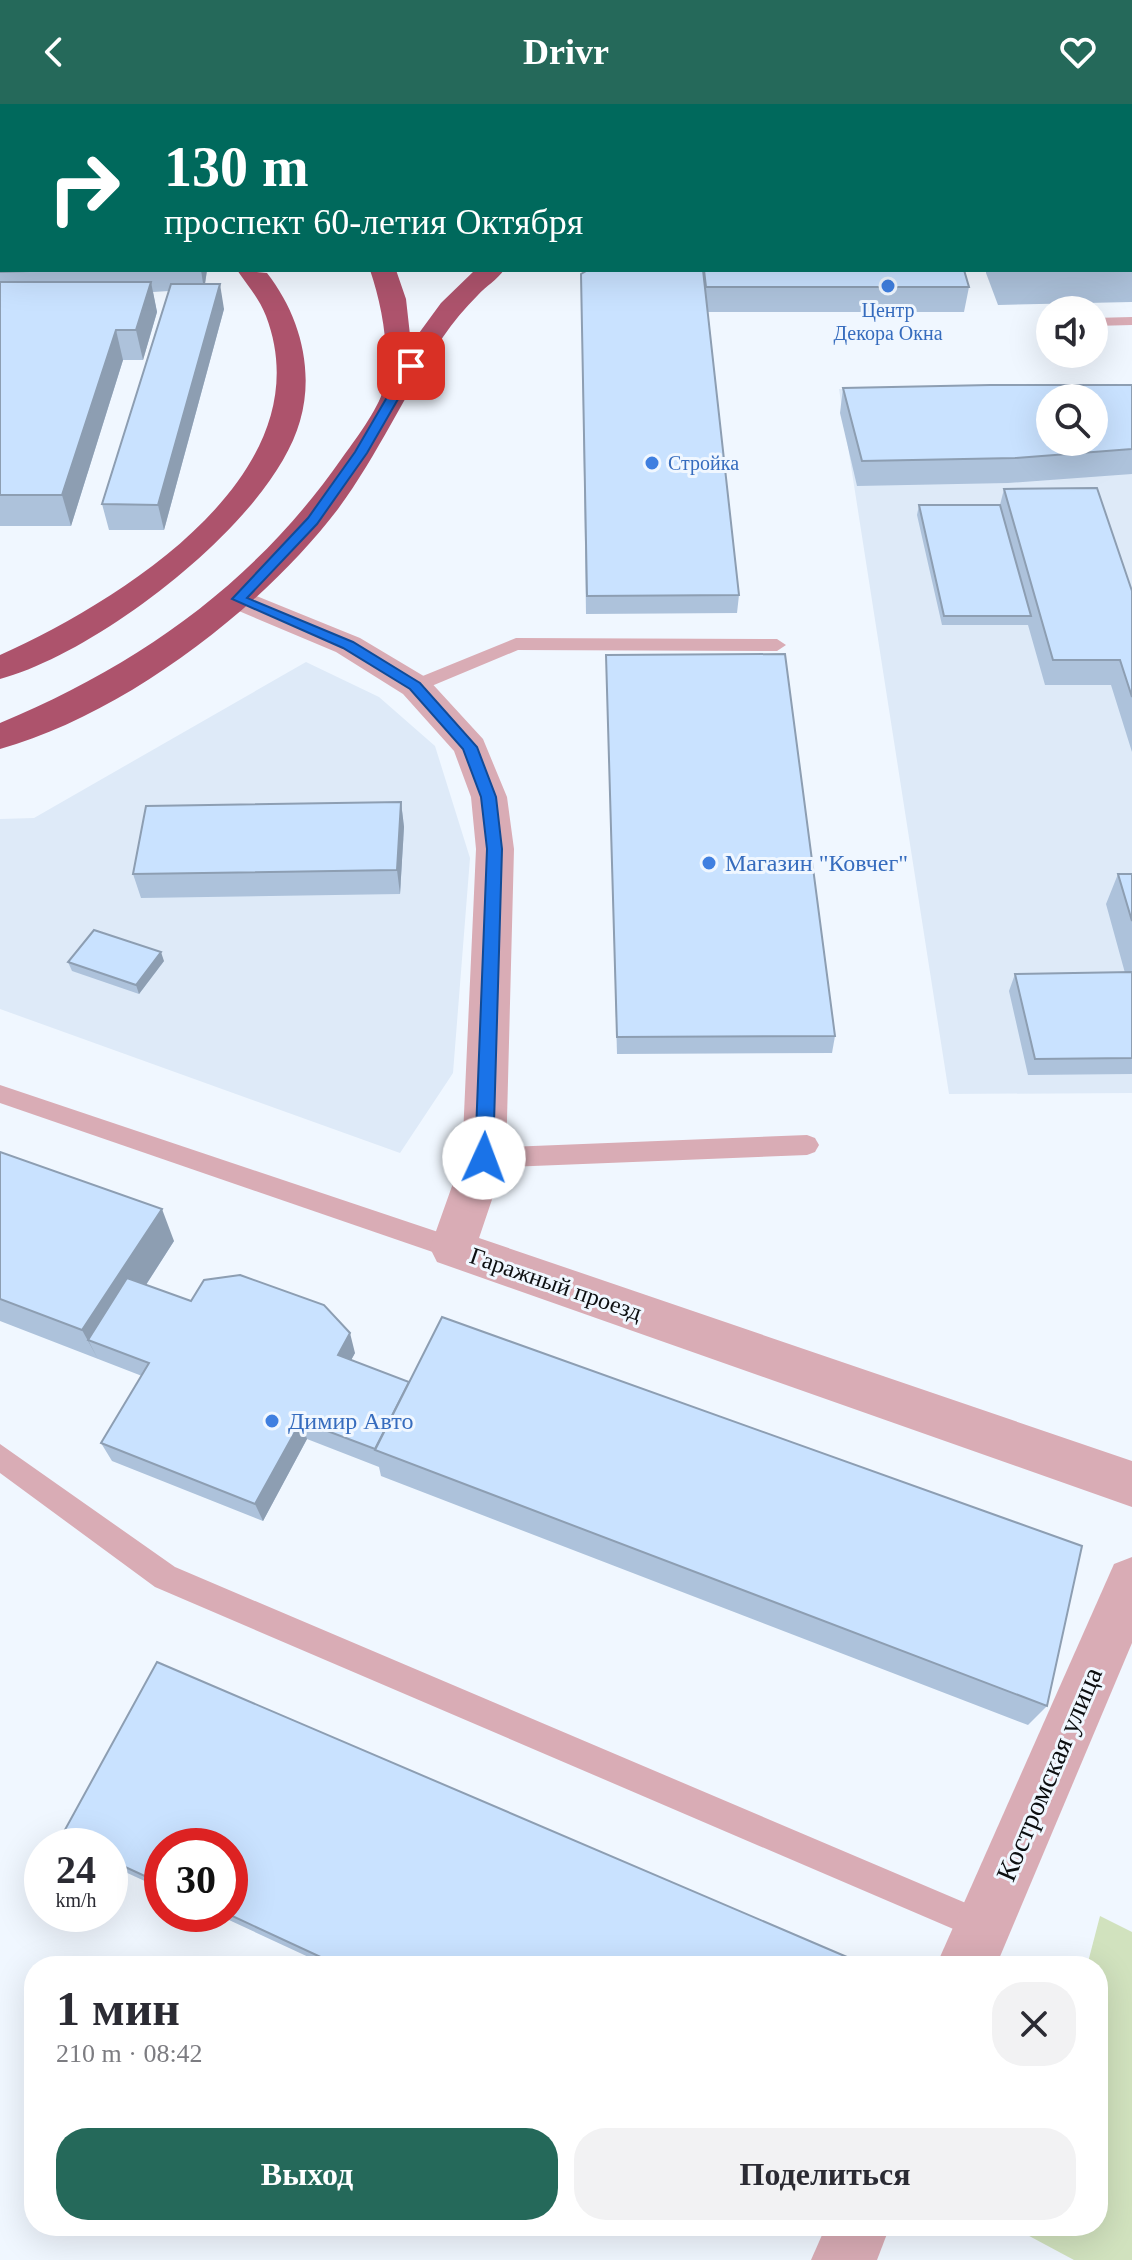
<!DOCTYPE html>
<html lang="ru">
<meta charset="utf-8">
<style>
:root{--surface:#fff;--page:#f2f2f3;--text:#2b2b33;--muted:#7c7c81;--accent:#25695a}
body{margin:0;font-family:"Times New Roman",serif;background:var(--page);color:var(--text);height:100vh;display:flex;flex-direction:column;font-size:30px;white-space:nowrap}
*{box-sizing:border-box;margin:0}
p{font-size:26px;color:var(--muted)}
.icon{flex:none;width:44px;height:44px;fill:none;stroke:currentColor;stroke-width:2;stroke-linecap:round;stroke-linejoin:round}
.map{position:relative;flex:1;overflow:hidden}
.drawer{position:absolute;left:24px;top:1852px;width:1084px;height:280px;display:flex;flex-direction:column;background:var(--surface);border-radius:32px;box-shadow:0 8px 32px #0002}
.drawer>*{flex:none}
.hud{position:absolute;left:0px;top:0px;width:1132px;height:168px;box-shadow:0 8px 32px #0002;background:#00695c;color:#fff;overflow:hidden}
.controls{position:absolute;left:1036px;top:192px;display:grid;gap:16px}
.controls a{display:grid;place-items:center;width:72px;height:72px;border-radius:50%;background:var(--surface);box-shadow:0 8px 32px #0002;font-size:40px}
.speed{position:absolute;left:24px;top:1724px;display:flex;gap:16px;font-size:40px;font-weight:700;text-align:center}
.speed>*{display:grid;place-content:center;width:104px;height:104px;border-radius:50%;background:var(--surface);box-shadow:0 8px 32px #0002;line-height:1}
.speed small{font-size:20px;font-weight:400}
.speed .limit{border:12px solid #d22;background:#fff;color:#111}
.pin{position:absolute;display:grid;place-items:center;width:68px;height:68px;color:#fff;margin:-34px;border-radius:16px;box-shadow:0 4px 12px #0006}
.me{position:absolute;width:88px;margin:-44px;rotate:2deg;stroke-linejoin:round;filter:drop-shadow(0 0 6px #0008)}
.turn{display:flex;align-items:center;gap:28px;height:168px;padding:0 32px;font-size:36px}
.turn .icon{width:104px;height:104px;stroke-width:2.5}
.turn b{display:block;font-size:56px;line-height:68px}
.round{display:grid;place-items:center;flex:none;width:84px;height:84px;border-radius:32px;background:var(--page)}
.overview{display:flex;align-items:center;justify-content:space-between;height:136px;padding:0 32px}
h1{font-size:48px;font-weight:700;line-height:60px}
.cta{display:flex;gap:16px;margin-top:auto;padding:16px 32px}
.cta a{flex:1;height:92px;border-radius:32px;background:var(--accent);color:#fff;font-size:32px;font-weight:700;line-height:92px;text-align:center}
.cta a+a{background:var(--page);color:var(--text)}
header{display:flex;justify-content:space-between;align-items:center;height:104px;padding:0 32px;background:var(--accent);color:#fff;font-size:36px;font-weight:700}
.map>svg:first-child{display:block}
.built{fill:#deeaf8;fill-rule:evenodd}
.green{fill:#d1e2be}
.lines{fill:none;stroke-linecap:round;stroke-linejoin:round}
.lane{fill:#d9acb5;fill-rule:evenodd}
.street{fill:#d9acb5;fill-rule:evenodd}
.highway{fill:#ad536c;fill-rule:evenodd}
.wall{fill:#adc2db}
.shaded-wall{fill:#8d9eb2}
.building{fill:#c9e2ff;stroke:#8d9eb2;stroke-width:2;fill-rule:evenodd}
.route{fill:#1a73e8;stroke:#114b97;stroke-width:2}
.shop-dot{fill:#3f7fe0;stroke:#f0f7ff;stroke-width:3}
.labels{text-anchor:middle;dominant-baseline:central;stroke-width:6;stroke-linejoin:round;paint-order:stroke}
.far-shop-label{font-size:20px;fill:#366cbe;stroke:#f0f7ff}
.shop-label{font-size:24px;fill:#366cbe;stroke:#f0f7ff;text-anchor:start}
.street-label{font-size:24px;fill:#0c0e10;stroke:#f0f7ff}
.near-street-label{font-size:28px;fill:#0c0e10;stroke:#f0f7ff}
</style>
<header><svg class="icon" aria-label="back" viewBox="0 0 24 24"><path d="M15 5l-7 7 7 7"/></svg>Drivr<svg class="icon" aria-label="heart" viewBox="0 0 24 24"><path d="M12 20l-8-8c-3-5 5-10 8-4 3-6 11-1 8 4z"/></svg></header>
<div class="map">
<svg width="1132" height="2156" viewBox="0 0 1132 2156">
<rect width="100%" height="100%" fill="#f0f7ff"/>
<!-- built -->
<g class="built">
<path d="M1132,284v705l-183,1 -110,-705zM1050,294h44v44h-44z"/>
<path d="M306,558l73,35 56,49 35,112 -17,215 -53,80 -400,-144v-190l34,-1z"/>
</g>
<!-- green -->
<path class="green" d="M1100,1812l32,16v328h-58l-56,-30 1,-4h79v-260h-11z"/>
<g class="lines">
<!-- lane -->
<g class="lane">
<rect x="0" y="134" width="2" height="8"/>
<path d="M1132,213v8l-38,1v-8z"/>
<path d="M516,534l261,1 9,6 -9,6 -259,-1 -96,40 -7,2 -9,-6 2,-4z"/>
<path d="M0,981l453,152 9,4 3,7 -3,7 -9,4 -453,-156z"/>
<path d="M807,1031l8,3 4,7 -4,7 -8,3 -323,13 -8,-3 -4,-7 4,-7 8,-3z"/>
<path d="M0,1340l175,123 819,348 5,11 -5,11 -11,5 -11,-5 -817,-350 -155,-114z"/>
</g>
<!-- street -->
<g class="street">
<path d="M239,485l121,49 67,40 56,61 24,58 7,52 -8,309 -27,80 653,223v46l-695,-245 -7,-14 32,-90 14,-309 -5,-52 -17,-46 -51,-57 -67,-42 -109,-46 -4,-7 4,-7z"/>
<path d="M1132,1453v86l-136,323h-60l178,-402z"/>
<path d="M826,2122h64l-13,34h-66z"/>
</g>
<!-- highway -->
<g class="highway">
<path d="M0,10l2,1v14l-2,-1z"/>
<rect x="1130" y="90" width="2" height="14"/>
<rect x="0" y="102" width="2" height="16"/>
<path d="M237,166l30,3c32,41 48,96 33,148 -28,100 -202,232 -300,258v-24c120,-54 326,-181 266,-339 -7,-18 -18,-30 -29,-46z"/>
<path d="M370,166h26l10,29 5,45 30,-41 34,-33h29c-7,10 -18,16 -26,25 -13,13 -25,27 -35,42 -38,56 -65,118 -105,172 -76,100 -215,206 -338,240v-26c139,-58 255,-140 342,-265 11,-15 37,-50 41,-68 8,-37 -1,-85 -13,-120z"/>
</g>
</g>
<!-- wall -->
<g class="wall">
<path d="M1003,0h74l-1,2h-73z"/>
<path d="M1130,4h2v48l-2,-1z"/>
<path d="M1130,130h2v68l-134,3 -12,-32v-3h144z"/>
<path d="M0,140l2,26h205l-2,14 19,25 -60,221h-55l-7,-26 67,-213 -16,1 4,20 -14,48h-20l-52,166h-71z"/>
<path d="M581,170l388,13 -5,25h-256l31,283 -2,18 -151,1z"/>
<path d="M1132,281v89l-124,9 -151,3 -17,-73 3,-25z"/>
<path d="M1004,385l128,102v161l-21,-67h-66l-17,-60h-86l-25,-110 2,-10h81z"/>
<path d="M606,551l229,381 -3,17 -215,1z"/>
<path d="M401,698l3,25 -4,67 -259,4 -8,-24z"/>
<path d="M1118,770h14v200l-104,1 -19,-84 6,-17 110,-1 -19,-69z"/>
<path d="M164,857l-25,33 -67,-23 -4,-9z"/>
<path d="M0,1048l174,89 -28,44 45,16 164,52 -4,7 696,346 -19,19 -647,-249 -2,-9 -72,-28 -44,82 -151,-60 -11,-18 41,-67 -142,-55z"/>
<path d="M157,1558l711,304h-540l-112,-52h14v-68h-68v43l-52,-24v-19h-37l-12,-9z"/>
</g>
<!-- shaded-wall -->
<g class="shaded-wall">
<path d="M201,166h6l-3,20z"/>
<path d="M151,178l6,30 -14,48 -7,-30z"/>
<path d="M220,180l4,25 -60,221 -6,-25z"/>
<path d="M116,226l7,30 -52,166 -9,-31z"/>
<path d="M401,698l3,25 -4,67 -3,-24z"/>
<path d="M161,848l3,9 -25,33 -3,-9z"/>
<path d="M162,1105l12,32 -68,106 -18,-7 10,19 -16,-29z"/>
<path d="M350,1229l5,20 -12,22 -5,-20z"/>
<path d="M301,1317l6,18 -44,82 -8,-17z"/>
</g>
<!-- building -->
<g class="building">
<path d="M120,0h77v1l-77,1z"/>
<rect x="272" y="0" width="33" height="2"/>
<rect x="1130" y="4" width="2" height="30"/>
<rect x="1130" y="130" width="2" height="32"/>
<path d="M0,140h2v26h57l-59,2z"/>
<path d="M588,166h115l36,325 -152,1 -6,-322z"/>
<path d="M704,166h260l5,17h-263z"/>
<path d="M0,178h151l-15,48h-20l-54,165h-62z"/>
<path d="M171,180h49l-62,221 -56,-1z"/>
<path d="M990,281h142v64l-117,9 -153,3 -19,-73zM1050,294h44v44h-44z"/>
<path d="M1097,384l35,103v106l-12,-37h-67l-49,-171z"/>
<path d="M919,401h81l31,111h-87z"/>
<path d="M785,550l50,382 -218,1 -11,-382z"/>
<path d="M401,698l-4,68 -264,4 13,-68z"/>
<path d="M1118,770h14v47z"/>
<path d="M94,826l67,22 -25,33 -68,-23z"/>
<path d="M1132,868v86l-97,1 -20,-85z"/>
<path d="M0,1048l162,57 -80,121 -82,-31z"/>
<path d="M240,1171l84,30 26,28 -12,22 71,27 -34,67 -74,-28 -46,83 -154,-61 48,-80 -61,-23 39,-62 64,23 13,-21z"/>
<path d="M442,1213l640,229 -35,160 -672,-256z"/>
<path d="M157,1558l711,304h-528l-112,-52h2v-68h-68v38l-52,-24v-14h-29l-20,-9z"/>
</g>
<!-- route -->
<path class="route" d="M407,259l10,3 -50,87 -50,71 -70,74 106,44 67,41 57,64 19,50 6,52 -9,309 -9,8 -9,-8 12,-309 -6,-52 -18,-48 -53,-60 -67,-41 -111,-49 76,-81 47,-66z"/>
<!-- markers -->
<g class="shop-dot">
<circle cx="888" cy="182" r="8"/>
<circle cx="652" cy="359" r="8"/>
<circle cx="709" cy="759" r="8"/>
<circle cx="272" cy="1317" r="8"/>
</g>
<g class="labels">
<!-- far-shop labels -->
<g class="far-shop-label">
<text x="888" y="206">Центр<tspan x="888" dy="23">Декора Окна</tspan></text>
<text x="668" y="359" text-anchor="start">Стройка</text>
</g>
<!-- shop labels -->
<g class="shop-label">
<text x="725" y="759">Магазин "Ковчег"</text>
<text x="288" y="1317">Димир Авто</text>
</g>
<!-- street labels -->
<g class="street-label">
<text transform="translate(556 1180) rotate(19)">Гаражный проезд</text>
</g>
<!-- near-street labels -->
<g class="near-street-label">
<text transform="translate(1049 1670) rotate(-67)">Костромская улица</text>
</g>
</g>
</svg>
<div class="controls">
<a><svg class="icon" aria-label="sound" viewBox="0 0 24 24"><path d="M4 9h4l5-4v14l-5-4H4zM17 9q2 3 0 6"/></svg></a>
<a><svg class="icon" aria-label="search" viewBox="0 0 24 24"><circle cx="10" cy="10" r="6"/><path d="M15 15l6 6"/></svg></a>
</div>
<div class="speed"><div>24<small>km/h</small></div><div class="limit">30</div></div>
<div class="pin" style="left:411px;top:262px;background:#d93025"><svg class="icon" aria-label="arrive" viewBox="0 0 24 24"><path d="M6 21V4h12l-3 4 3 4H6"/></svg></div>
<svg class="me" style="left:484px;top:1054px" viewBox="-20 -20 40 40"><circle r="19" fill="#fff"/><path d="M0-13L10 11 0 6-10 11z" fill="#1a73e8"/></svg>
<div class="hud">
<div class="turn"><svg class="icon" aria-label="right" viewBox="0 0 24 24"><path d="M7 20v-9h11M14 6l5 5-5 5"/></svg><div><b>130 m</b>проспект 60-летия Октября</div></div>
</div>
<section class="drawer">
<div class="overview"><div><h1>1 мин</h1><p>210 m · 08:42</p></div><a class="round"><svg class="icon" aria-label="close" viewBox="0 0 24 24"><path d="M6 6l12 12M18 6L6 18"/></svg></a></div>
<div class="cta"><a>Выход</a><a>Поделиться</a></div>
</section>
</div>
